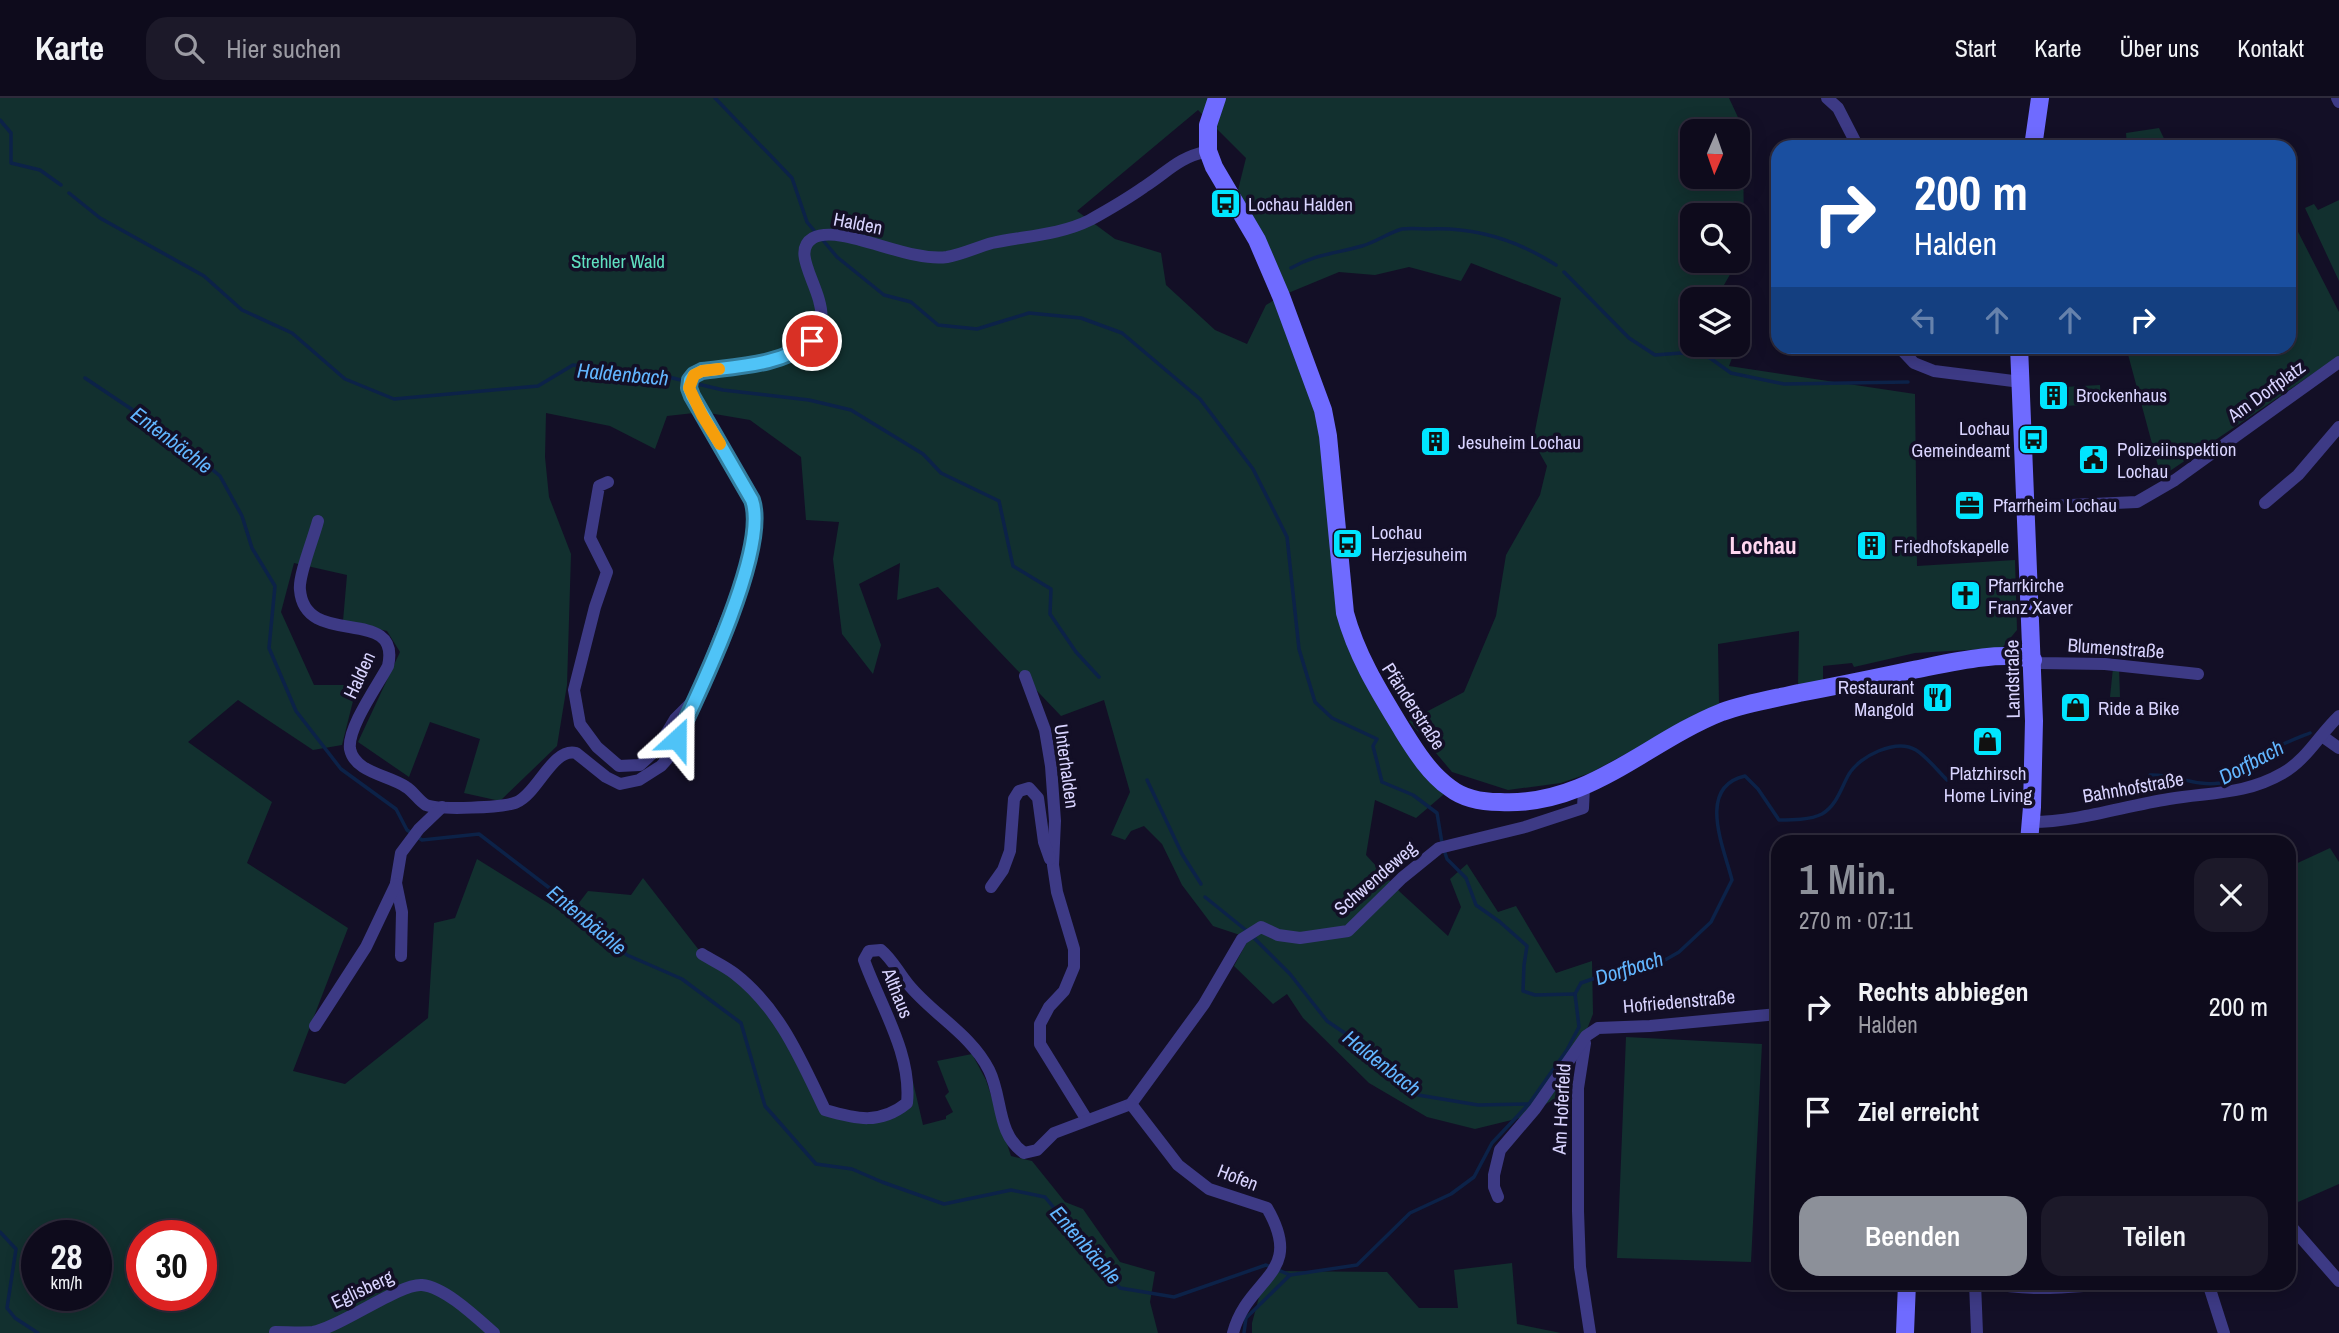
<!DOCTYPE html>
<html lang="de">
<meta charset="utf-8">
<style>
:root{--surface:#0e0b1c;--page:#1c1929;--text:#f1f3f6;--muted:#9b9ba3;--line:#2e2b3b;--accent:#8c9099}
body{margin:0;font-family:"Archivo Narrow",sans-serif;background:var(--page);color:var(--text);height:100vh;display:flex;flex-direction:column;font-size:26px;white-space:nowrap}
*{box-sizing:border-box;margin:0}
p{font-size:23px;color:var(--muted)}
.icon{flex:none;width:38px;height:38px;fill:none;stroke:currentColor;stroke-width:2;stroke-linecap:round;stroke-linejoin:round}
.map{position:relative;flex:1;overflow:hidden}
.sheet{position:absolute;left:1771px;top:737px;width:525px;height:455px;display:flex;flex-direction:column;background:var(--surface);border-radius:21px;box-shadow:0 4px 18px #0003,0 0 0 2px var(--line)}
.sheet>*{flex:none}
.guide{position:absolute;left:1771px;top:42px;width:525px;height:214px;border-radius:21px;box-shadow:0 4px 18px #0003,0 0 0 2px var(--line);background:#1a4fa0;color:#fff;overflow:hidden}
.needle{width:46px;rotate:182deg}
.controls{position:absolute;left:1680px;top:21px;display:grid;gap:14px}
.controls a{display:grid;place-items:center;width:70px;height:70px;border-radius:14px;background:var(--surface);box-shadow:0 4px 18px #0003,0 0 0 2px var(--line);font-size:35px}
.speed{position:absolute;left:21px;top:1122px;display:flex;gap:14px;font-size:35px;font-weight:700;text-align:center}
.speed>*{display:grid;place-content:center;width:91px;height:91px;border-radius:50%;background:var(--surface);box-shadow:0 4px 18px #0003,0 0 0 2px var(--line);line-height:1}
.speed small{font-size:18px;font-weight:400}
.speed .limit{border:10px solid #d22;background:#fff;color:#111}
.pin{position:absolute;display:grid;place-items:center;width:60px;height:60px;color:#fff;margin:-30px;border:4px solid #fff;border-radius:50%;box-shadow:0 2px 7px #0007}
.me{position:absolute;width:77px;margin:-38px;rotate:24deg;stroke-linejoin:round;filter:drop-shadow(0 0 5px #0008)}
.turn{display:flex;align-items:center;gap:24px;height:147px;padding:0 28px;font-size:32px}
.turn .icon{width:91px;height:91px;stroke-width:2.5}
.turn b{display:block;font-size:49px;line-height:60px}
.lanes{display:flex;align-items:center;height:66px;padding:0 28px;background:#0003;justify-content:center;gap:35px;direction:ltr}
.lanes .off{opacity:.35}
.round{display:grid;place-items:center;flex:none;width:74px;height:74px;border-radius:21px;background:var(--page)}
.headline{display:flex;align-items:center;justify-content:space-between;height:119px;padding:0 28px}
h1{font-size:42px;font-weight:600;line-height:52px;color:var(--accent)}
.primary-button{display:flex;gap:14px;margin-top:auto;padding:14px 28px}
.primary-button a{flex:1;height:80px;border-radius:21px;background:var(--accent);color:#fff;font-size:28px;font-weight:600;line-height:80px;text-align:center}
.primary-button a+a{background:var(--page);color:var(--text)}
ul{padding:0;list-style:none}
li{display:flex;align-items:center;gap:21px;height:105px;padding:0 28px}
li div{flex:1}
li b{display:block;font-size:26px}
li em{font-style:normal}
header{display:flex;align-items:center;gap:42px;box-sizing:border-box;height:98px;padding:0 35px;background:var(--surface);border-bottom:2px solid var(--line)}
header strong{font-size:33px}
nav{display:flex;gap:38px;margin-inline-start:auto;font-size:24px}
.search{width:490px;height:63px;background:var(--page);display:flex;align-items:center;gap:18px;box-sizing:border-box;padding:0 24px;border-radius:21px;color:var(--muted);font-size:26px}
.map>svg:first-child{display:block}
.green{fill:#12302f;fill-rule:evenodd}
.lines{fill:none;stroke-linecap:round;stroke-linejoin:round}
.stream{stroke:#0c2248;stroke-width:3.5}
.street{stroke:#3d3a85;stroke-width:12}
.secondary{stroke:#6f6bff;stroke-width:18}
.route-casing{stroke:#337fa1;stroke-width:18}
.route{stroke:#4fc3f7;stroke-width:12}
.slow{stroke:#f59e0b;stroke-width:12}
.labels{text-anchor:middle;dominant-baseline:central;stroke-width:7;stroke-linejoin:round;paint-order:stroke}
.poi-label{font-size:19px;fill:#d9d4ff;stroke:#130f26;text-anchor:start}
.street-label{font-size:19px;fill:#d9d4ff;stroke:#130f26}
.park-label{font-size:19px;fill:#5fe0c0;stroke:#130f26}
.water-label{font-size:21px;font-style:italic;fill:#62b6ff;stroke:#130f26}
.quarter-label{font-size:23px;font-weight:bold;fill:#ffd6f0;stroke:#130f26}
</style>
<header>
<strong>Karte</strong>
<div class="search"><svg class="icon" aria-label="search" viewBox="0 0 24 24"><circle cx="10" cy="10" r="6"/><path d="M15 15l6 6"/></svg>Hier suchen</div>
<nav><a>Start</a><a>Karte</a><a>Über uns</a><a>Kontakt</a></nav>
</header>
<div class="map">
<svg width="2339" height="1235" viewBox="0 0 2339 1235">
<rect width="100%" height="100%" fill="#130f26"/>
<!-- green -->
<g class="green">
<path d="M0,0h1729l14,30 1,122 -28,49h-24v46h45l-8,21 186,28 2,172 98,-6 2,70 -15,18 -87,5 -61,14 -2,-4 -29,3v15l-25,4 1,-54 -81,13 1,60 -129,69 -29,10 -53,7 -56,-18 -43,-51 55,-29 32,-76 10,-61 34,-60 7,-29 -14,-25 28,-143 -90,-35 -10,18 -52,-14 -34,8 -36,-3 -58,24 42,114 29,228 98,151 -34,29 -41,-18 -9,55 34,37 48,44 13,-29 -11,-28 17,-15 31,48 18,-6 40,67 36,-12 1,53 -32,81 -37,22 -49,12 -48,-12 -58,-34 -66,-65 -16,-24 -14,10 -39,-38 15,-28 -36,-12 -31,-41 -20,-41 -18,-18 -13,5 -6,9 -14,-5 19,-43 -26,-92 -43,16 -123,-129 -41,13 3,-37 -41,21 22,61 -8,29 -31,-40 -9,-75 6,-37 -33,-2 -5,-63 -51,-37 -47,-8 -36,4 -12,33 -45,-23 -64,-13 -1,44 4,40 22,57 -4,131 -10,61 -57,55 -36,-8 16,-54 -50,-17 -21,55 -51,-35 42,-90 -13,-21 -44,-10 4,-46 -53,-12 -13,49 33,73h43l-15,60 -29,5 -75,-50 -50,42 84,60 -25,61 101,65 -55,143 52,13 83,-66 6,-95 21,-5 22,-59 92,57 19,-25 43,4 12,-17 59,76 61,47 62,109 22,7 50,-6 16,-29 10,43 23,-6v-3l7,-4 -8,-16 4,-4 -12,-31 35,-7 14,26 25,76 21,5 33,41 18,7 37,53 35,10 -5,30 8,31h-1158zM1198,12l48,48 -11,44 46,94 -15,9 -19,39 -32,-14 -49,-45 -5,-32 -46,-14 -38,-28zM1692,33h46v46h-46zM1692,117h46v46h-46zM37,1138h59v59h-59zM142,1138h59v59h-59z"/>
<path d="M2159,30l9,19h-41l-1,-14z"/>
<path d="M2339,102v81l-34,-73 9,-4 4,6z"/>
<path d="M2292,122l47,92v44l-178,121 -35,-130 163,-1v-109z"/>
<path d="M2100,287l1,19 -37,2v-19z"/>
<path d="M2113,570l6,1 1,28h-10z"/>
<path d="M2330,750l9,14v322l-50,22v-339z"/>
<path d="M1626,939l136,7 -11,218 -134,-4z"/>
<path d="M1512,1165l5,61 44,9h-309v-10l14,-52 121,1 32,36h39l-4,-38z"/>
</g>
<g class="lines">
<!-- stream -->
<g class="stream">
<path d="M715,0l77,80 15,44 10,12"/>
<path d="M0,22l11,13v30l29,7 21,15"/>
<path d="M69,95l31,25 104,58 38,34 50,23 53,46 49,20 144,-13 35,-21 87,10 63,15 86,10 42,10 72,44 18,19 58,28 14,65 38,23 -1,25 26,38 23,25"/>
<path d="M822,141l15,18 47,38 27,7 27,23 39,4 52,-16 52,5 41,15 78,66 53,70 34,68 12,112 16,53 17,16 45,21 -4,7 9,36 31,13 24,18 5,30"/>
<path d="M1291,170c27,-15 44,-14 71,-22 14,-4 26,-13 40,-17 9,-1 19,0 27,0 47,-2 88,11 127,36"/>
<path d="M1564,174l65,66 26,17 26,-2 21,2 8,3 21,15 53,11 124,-2"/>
<path d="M85,280l85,57 50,41 22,40 10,32 23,38 -6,62 27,63 45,58 55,40 11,21 15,10 57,-6 77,59 71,62 55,24 59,44 24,83 51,58 36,5 30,13 62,22 67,-14 34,7 75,91 54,9 92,-32 24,10"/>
<path d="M2150,677c24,-1 46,12 70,8 19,-4 30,-19 45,-30 14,-8 30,-14 45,-20"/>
<path d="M1147,682l35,74 19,30"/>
<path d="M1444,752l3,9 19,19 10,27 24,17 27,24 -3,19 -1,26 12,4 40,-1"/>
<path d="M1205,799l42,34"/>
<path d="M1252,838l38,38 37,47 59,40 32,34 60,10 50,-1"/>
<path d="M0,1134l16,17 -9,59 8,10 23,15"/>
<path d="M1244,1235l2,-15 44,-43 67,-10 53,-52 41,-19 23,-17 18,-34 37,-39 38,-54 12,-23 -4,-33 6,-11 60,-21 24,-2 14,-8 32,-30 21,-42c-8,-32 -36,-93 13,-104l13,13 21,31c13,0 31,0 43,-6 15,-9 19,-26 27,-40 11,-18 47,-36 67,-24 11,7 21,20 31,30"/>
</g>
<!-- street -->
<g class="street">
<path d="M1827,0l11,10 20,39"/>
<path d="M2337,0l2,4"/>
<path d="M1898,248l16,17 20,8 87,11"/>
<path d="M608,384l-9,4 -9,52 17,34 -12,35 -21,83 6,34 17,23 22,19 21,-1 17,-16 18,-30 15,-15"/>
<path d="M2265,405l33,-28 41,-48"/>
<path d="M2026,409l111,-5 38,-22 164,-118"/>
<path d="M318,423c-4,16 -20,55 -18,69 5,60 102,14 88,76 -10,19 -41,62 -38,83 5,24 39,26 56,38 7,4 13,14 20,18 13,5 78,3 91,-3 20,-8 36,-55 59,-49l30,24 14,7 19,-4 22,-14 8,-9 17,-36 53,-133 14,-48 2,-30 -3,-10 -50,-85 -13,-27 5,-13 8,-4c31,-4 65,-5 93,-19 66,-31 -16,-94 18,-114 27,-15 95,25 134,19 16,-3 30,-10 45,-14 33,-7 68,-8 98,-23 18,-10 37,-21 54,-33 25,-16 33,-29 64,-36"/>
<path d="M2033,562l6,3 66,1 93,10"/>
<path d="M1025,578l20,54 6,36 4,55 -2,44 4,27 17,57v18l-10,24 -15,16 -9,17v20l47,76"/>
<path d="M2322,638l17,12"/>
<path d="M2031,724c46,0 93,-16 138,-23 41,-7 76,-4 114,-26 24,-14 36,-38 56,-57"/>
<path d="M991,789l12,-17 7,-19 4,-52 5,-8 10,-3 9,10 6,44 6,17"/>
<path d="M702,856c11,7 23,12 33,20 45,35 66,86 90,136 31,9 55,15 82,-7 5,-49 -27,-98 -43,-143l5,-9 12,-1c12,10 17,22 27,34 24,30 63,50 81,86 14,28 7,63 35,83l13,-3 17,-17 77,-29 73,-100 38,-65 19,-12 17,8 22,3 48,-7 54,-53 37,-30 86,-21 58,-19 1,-21"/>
<path d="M401,858l1,-44 -6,-29 5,-30 18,-24 23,-22"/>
<path d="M315,928l51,-79 30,-63"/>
<path d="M1585,945l-7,45v123l2,56 10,66"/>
<path d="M1131,1006l47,61 31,24 58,19c39,67 -19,68 -34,125"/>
<path d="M1498,1099l-4,-10v-12l6,-25 35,-41 51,-73 12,-8 52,-2 128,-12"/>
<path d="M2289,1126l50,57"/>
<path d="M1975,1185l2,50"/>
<path d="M1989,1185c41,9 86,4 127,0"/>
<path d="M2208,1185l16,50"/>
<path d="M275,1234c12,0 27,1 38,0 28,-5 87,-49 109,-47 23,2 55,33 72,48"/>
</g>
<!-- secondary -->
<g class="secondary">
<path d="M1217,0l-9,27v26l6,16 43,73 24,56 42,114 5,26 17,177c12,44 35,80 58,118 13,21 27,43 47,57 14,11 34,14 50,14 88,5 146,-60 222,-90 25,-9 51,-13 77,-19 38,-7 76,-15 114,-23 31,-6 91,-21 120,-10"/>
<path d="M2033,49l7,-49"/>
<path d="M2019,248l15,375 -2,86 -3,35"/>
<path d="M1905,1235l2,-50"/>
</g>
</g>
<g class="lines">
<defs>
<path id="route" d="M677,641c23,-48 92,-191 75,-239l-60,-104 -3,-8 1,-8 4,-5 8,-4c38,-5 79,-6 110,-30"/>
</defs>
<!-- route casing -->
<use href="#route" class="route-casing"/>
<!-- route -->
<use href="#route" class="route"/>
<!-- slow -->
<path class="slow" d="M719,271l-17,2 -8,4 -5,13 13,27 18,29"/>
</g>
<!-- icons -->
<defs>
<symbol id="bus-square" viewBox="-11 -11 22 22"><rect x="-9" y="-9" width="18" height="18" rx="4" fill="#00e5ff" stroke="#130f26"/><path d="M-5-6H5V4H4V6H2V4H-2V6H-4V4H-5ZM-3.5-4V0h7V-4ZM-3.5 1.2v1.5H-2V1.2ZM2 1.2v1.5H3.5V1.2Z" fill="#111"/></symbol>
<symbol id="building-square" viewBox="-11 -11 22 22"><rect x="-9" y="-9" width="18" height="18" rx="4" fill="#00e5ff" stroke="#130f26"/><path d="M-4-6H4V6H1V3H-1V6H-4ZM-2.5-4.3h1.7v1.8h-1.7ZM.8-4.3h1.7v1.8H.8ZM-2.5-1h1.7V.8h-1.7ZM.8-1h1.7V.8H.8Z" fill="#111"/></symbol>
<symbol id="civic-square" viewBox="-11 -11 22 22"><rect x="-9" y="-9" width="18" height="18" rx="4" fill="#00e5ff" stroke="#130f26"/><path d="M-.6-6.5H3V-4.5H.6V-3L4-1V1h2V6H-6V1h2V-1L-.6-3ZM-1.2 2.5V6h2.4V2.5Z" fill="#111"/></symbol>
<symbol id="office-square" viewBox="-11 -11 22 22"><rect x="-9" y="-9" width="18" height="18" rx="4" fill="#00e5ff" stroke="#130f26"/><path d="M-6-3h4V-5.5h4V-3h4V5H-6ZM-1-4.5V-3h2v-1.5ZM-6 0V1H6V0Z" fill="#111"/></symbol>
<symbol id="church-square" viewBox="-11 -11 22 22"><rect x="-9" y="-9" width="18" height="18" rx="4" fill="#00e5ff" stroke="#130f26"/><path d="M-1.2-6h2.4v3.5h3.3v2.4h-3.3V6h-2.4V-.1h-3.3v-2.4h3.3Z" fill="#111"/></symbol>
<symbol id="restaurant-square" viewBox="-11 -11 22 22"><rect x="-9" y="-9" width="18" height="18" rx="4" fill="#00e5ff" stroke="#130f26"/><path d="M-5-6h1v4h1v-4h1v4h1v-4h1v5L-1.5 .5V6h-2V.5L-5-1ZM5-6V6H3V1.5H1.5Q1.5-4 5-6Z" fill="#111"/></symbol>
<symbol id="shop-square" viewBox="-11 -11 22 22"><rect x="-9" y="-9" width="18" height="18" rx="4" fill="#00e5ff" stroke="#130f26"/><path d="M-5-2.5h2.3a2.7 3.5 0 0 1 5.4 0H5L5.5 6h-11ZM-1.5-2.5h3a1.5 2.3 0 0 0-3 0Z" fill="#111"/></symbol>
</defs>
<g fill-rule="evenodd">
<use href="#bus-square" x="1208" y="88" width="35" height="35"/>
<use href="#building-square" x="2036" y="280" width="35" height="35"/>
<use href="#bus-square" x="2016" y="324" width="35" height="35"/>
<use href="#building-square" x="1418" y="326" width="35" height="35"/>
<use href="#civic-square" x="2076" y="344" width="35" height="35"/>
<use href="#office-square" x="1952" y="390" width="35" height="35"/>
<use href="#bus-square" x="1330" y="428" width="35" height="35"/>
<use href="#building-square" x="1854" y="430" width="35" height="35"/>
<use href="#church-square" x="1948" y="480" width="35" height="35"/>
<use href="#restaurant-square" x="1920" y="582" width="35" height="35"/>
<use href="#shop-square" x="2058" y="592" width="35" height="35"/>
<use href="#shop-square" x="1970" y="626" width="35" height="35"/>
</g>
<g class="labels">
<!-- poi labels -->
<g class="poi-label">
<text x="1248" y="106">Lochau Halden</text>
<text x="2076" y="297">Brockenhaus</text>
<text x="2010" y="330" text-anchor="end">Lochau<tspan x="2010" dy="22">Gemeindeamt</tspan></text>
<text x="1458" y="344">Jesuheim Lochau</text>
<text x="2117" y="351">Polizeiinspektion<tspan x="2117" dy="22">Lochau</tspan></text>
<text x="1993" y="407">Pfarrheim Lochau</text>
<text x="1371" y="434">Lochau<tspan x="1371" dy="22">Herzjesuheim</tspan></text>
<text x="1894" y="448">Friedhofskapelle</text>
<text x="1988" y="487">Pfarrkirche<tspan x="1988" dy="22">Franz Xaver</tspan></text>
<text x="1914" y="589" text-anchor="end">Restaurant<tspan x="1914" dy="22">Mangold</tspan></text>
<text x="2098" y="610">Ride a Bike</text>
<text x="1988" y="675" text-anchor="middle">Platzhirsch<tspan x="1988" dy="22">Home Living</tspan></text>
</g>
<!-- street labels -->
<g class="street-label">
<text transform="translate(858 125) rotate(11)">Halden</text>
<text transform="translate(2266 293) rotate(-36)">Am Dorfplatz</text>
<text transform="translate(2116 550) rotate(4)">Blumenstraße</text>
<text transform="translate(359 577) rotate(-65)">Halden</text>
<text transform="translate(2012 581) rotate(-91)">Landstraße</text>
<text transform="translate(1414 608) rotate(57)">Pfänderstraße</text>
<text transform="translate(1067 668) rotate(82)">Unterhalden</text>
<text transform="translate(2133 689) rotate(-10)">Bahnhofstraße</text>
<text transform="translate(1375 780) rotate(-41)">Schwendeweg</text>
<text transform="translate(898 895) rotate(68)">Althaus</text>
<text transform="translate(1679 903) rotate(-5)">Hofriedenstraße</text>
<text transform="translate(1561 1011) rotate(-87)">Am Hoferfeld</text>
<text transform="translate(1238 1079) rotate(21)">Hofen</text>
<text transform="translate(362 1191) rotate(-25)">Eglisberg</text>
</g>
<!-- park labels -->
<g class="park-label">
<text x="618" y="163">Strehler Wald</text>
</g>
<!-- water labels -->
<g class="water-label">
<text transform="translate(623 276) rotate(5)">Haldenbach</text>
<text transform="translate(172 342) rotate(37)">Entenbächle</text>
<text transform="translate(2251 664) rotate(-28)">Dorfbach</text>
<text transform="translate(587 822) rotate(40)">Entenbächle</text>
<text transform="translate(1629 870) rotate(-17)">Dorfbach</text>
<text transform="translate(1382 965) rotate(38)">Haldenbach</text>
<text transform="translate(1086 1147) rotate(49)">Entenbächle</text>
</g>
<!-- quarter labels -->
<g class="quarter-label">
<text x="1763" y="447">Lochau</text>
</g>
</g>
</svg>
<div class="controls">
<a><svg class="needle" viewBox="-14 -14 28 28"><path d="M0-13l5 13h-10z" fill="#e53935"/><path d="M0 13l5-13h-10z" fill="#9b9ba3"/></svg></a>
<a><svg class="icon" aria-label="search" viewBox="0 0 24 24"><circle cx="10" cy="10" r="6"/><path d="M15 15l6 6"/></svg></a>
<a><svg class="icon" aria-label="layers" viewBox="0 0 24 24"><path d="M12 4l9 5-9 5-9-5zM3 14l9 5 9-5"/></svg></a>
</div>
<div class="speed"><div>28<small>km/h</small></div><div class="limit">30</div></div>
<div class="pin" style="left:812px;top:243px;background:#d93025"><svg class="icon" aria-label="arrive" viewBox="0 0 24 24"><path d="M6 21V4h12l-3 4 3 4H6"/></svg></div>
<svg class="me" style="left:677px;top:641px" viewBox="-20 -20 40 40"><path d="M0-17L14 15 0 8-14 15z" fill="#4fc3f7" stroke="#fff" stroke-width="4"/></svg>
<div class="guide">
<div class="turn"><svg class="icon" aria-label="right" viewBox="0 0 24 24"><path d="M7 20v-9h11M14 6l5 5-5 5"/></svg><div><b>200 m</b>Halden</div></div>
<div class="lanes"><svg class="icon off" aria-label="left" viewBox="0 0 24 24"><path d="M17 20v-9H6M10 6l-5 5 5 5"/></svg><svg class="icon off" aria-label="ahead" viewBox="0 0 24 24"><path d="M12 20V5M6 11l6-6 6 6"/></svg><svg class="icon off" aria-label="ahead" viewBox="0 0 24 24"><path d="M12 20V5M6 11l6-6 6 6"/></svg><svg class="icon" aria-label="right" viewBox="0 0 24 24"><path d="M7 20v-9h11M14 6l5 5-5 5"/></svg></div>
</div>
<section class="sheet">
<div class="headline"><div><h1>1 Min.</h1><p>270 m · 07:11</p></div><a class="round"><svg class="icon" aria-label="close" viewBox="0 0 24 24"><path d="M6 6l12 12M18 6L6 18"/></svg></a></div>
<ul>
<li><svg class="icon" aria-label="right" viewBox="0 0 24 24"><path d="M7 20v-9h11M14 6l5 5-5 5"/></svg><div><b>Rechts abbiegen</b><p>Halden</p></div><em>200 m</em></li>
<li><svg class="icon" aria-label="arrive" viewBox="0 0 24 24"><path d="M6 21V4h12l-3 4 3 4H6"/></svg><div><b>Ziel erreicht</b></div><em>70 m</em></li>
</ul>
<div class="primary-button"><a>Beenden</a><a>Teilen</a></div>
</section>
</div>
